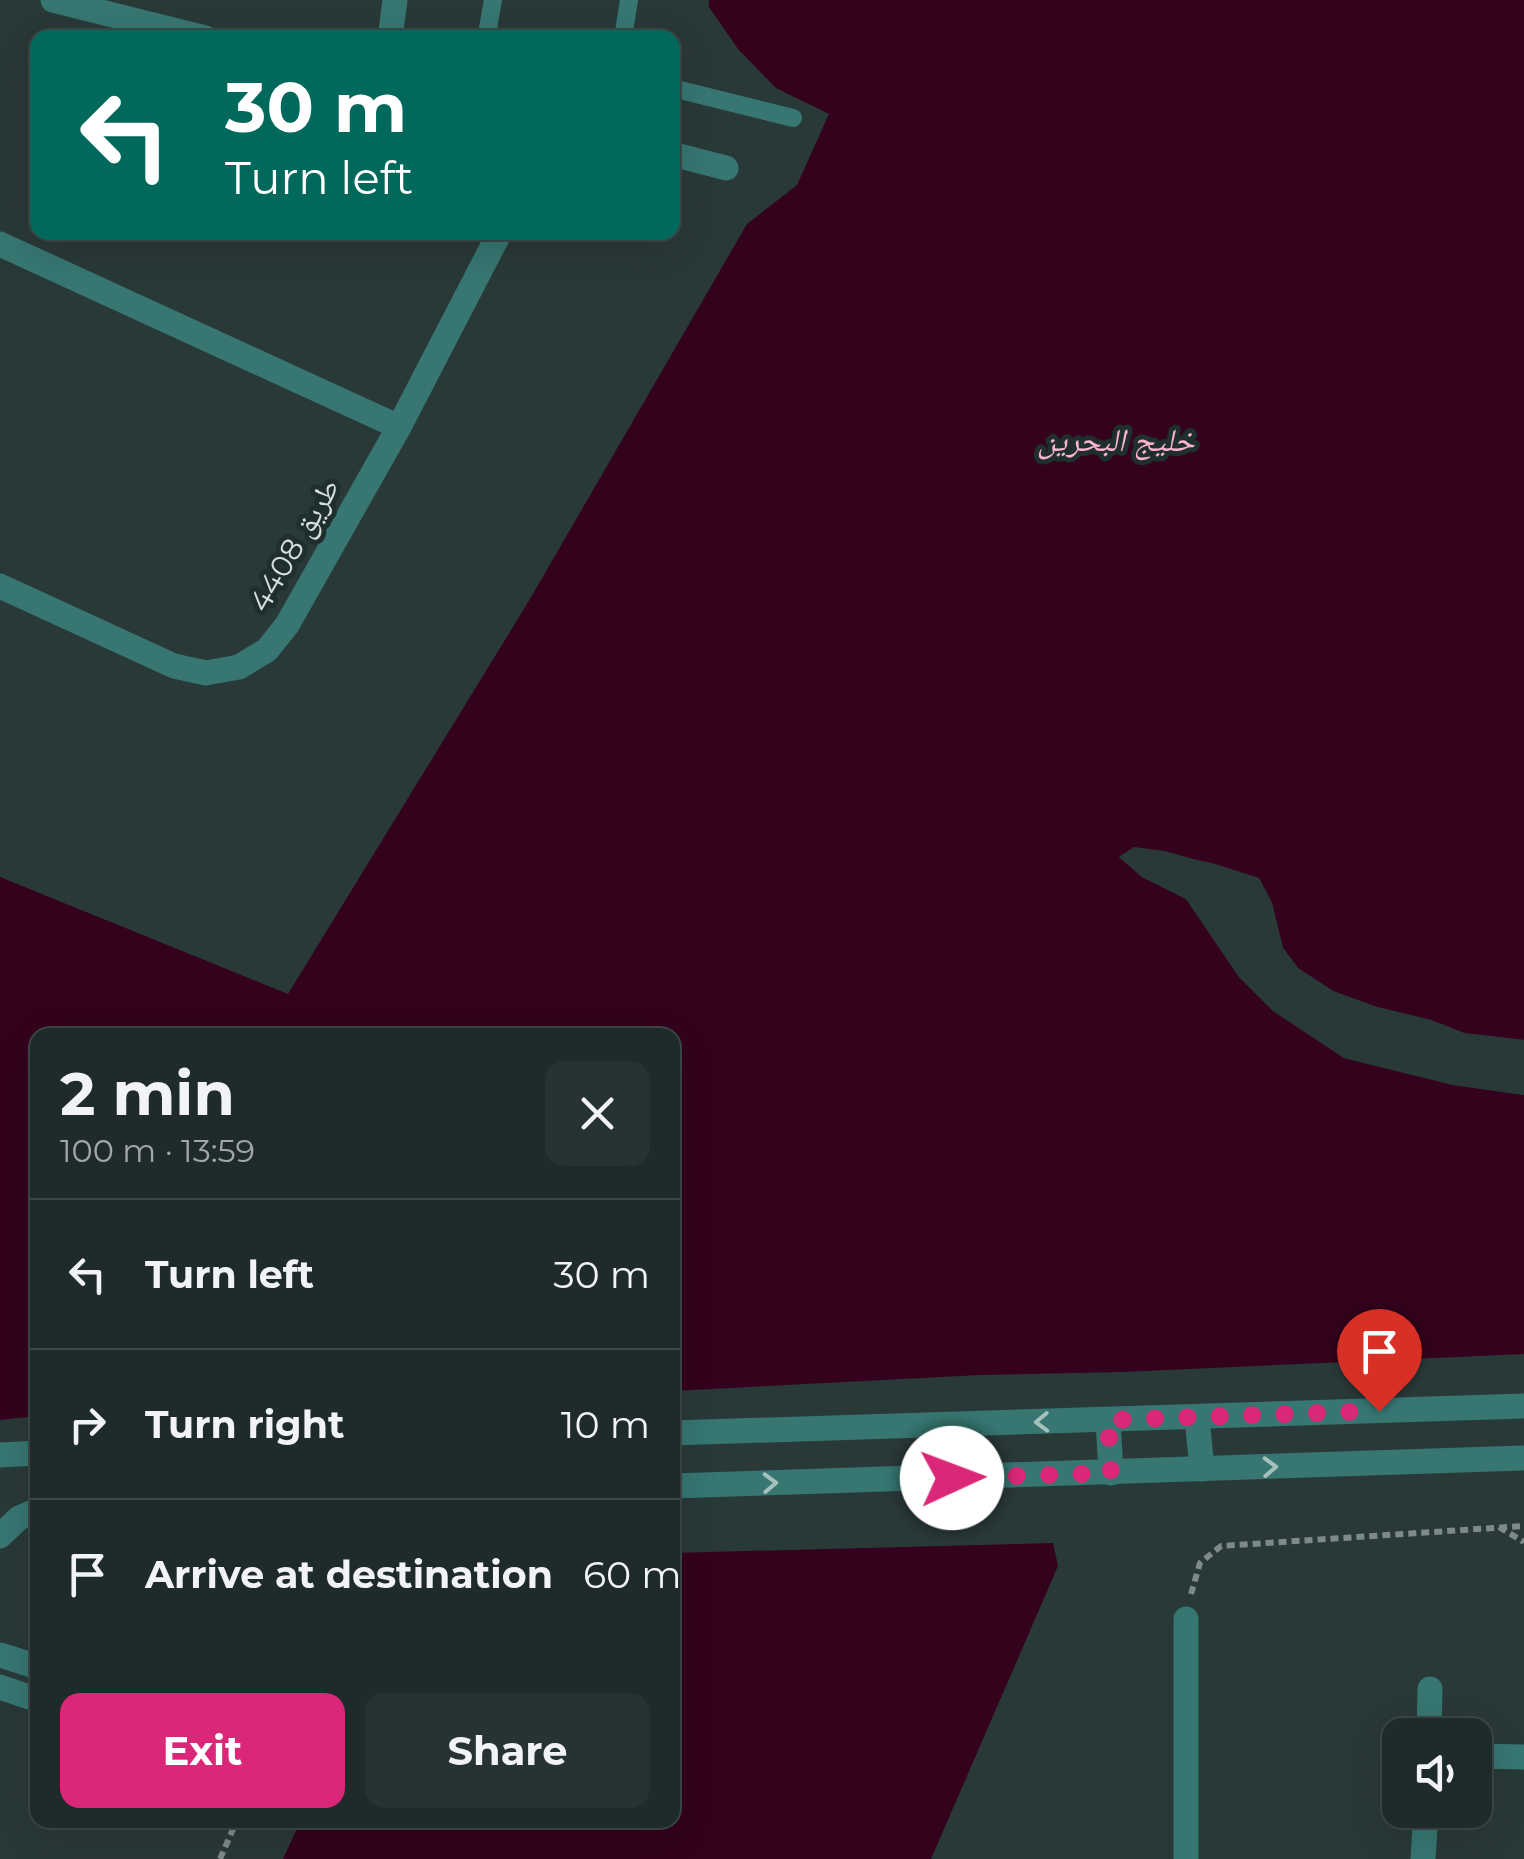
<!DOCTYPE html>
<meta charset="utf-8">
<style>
:root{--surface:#1f2b2a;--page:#273332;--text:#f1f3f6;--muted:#a1a7a8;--line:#3c4747;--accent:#db2777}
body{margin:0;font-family:Montserrat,"Noto Naskh Arabic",sans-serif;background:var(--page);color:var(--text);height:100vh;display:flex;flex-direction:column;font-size:38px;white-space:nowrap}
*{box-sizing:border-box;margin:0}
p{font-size:32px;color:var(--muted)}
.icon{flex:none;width:55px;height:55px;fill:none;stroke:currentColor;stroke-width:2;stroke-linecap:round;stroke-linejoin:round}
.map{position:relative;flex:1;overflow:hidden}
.panel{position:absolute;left:30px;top:1028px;width:650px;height:800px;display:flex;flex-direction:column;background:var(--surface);border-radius:20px;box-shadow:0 10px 40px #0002,0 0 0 2px var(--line)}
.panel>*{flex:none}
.banner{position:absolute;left:30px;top:30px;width:650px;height:210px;border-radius:20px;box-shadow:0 10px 40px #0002,0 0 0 2px var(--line);background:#00695c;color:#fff;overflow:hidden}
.fabs{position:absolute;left:1382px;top:1718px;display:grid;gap:20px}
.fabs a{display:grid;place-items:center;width:110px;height:110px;border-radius:20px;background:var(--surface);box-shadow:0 10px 40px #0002,0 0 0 2px var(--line);font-size:50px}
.pin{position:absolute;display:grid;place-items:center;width:85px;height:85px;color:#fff;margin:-102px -42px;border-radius:50% 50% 50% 0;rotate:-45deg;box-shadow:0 0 10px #0007}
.pin .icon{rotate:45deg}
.me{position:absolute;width:110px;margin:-55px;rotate:88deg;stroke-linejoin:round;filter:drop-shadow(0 0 8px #0008)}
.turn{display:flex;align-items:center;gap:35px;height:210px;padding:0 30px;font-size:45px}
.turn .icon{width:130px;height:130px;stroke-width:2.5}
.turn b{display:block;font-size:70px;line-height:85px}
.round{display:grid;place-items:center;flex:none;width:105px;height:105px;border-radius:20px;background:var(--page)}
.head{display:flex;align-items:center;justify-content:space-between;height:170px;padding:0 30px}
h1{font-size:60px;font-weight:700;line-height:75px}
.primary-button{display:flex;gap:20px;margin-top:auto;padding:20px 30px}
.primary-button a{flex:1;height:115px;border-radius:20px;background:var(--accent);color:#fff;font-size:40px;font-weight:700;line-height:115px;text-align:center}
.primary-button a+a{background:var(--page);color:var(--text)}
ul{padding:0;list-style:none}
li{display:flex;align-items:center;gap:30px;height:150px;padding:0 30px;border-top:2px solid var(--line)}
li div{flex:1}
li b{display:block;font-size:38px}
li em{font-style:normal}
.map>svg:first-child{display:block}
.water{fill:#34021d}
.pier{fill:#293938}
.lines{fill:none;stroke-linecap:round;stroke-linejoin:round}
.path{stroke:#7d8a89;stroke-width:6;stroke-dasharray:8 5;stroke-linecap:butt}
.service{stroke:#377671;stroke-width:18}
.minor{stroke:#377671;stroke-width:25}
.oneway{stroke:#a6c0bd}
.route{stroke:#db2777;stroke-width:18;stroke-dasharray:0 32.4}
.labels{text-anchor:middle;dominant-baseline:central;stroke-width:10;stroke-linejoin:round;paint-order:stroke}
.street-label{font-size:30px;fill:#d5dfde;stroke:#1f2f2e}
.water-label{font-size:32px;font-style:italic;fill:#fab2ce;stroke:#1f2f2e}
</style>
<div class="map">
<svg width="1524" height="1859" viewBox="0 0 1524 1859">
<rect width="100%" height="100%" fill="#293938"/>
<!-- water -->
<g class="water">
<path d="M709,0h815v1040l-60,-7 -33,-13 -54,-13 -44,-16 -35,-23 -15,-20 -11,-45 -13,-25 -94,-27 -31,-4 -15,10 23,20 44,22 53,78 34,34 71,47 109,27 71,10v259l-402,18 -142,3 -307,16 -1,-356h-634l-1,381 -37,4v-543l288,117 242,-395 217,-375 50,-39 32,-71 -53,-26 -38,-39 -29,-42z"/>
<path d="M1053,1543l5,23 -127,293h-648l18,-39h371l1,-267z"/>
</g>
<!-- pier -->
<path class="pier" d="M1134,847l78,16 47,15 13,25 11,45 15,20 35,23 44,16 54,13 33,13 60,7v5l-61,-7 -34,-13 -53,-14 -45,-15 -36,-24 -16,-22 -11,-45 -13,-23 -91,-26 -29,-4 -8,6 18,15 44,22 54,79 34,33 69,46 108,27 70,10v5l-71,-10 -109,-27 -71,-47 -34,-34 -53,-78 -44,-22 -23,-20z"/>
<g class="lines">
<!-- path -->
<g class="path">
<path d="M1499,1527l25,15"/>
<path d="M1191,1594l9,-31 21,-17 303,-20"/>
<path d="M220,1859l17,-39"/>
</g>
<!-- service -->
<g class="service">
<path d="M492,38l-4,-10 5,-28"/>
<path d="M623,38l6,-38"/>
<path d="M672,88l121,30"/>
</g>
<!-- minor -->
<g class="minor">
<path d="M53,0l152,38"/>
<path d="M390,38l5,-38"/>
<path d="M672,154l54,14"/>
<path d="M0,244l399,183"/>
<path d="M0,586l174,80 32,7 33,-6 28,-17 20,-25 112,-198 101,-195"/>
<path d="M1197,1418l5,51"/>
<path d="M1108,1420l3,53"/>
<path d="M672,1433l852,-27"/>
<path d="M0,1455l38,-2"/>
<path d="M672,1486l852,-28"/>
<path d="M0,1536l19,-18 19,-8"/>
<path d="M1186,1619v240"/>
<path d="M0,1655l38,12"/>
<path d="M0,1687l38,13"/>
<path d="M1429,1735l1,-46"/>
<path d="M1475,1756l49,1"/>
<path d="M1423,1859l3,-49"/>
</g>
</g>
<!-- one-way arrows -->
<defs><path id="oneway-chevron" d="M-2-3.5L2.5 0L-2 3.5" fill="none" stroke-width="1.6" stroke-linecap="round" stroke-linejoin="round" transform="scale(2.5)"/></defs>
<g class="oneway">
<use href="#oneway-chevron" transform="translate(1042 1422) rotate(178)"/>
<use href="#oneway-chevron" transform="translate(1270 1467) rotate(-2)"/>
<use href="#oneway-chevron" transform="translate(770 1483) rotate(-2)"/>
</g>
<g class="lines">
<!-- route -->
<path class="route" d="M952,1478l159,-5 -3,-53 271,-9"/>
</g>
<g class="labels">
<!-- street labels -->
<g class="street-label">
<text transform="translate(294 545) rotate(-60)">طريق 4408</text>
</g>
<!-- water labels -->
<g class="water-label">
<text x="1116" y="439">خليج البحرين</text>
</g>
</g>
</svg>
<div class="fabs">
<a><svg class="icon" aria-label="sound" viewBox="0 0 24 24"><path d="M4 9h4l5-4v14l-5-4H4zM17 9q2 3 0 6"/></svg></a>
</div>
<div class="pin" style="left:1379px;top:1411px;background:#d93025"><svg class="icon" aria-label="arrive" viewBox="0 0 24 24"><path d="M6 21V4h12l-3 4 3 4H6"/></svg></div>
<svg class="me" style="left:952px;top:1478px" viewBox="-20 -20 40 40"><circle r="19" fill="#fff"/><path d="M0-13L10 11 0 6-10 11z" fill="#db2777"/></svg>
<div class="banner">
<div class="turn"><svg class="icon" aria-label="left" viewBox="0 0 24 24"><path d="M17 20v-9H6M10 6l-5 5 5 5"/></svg><div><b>30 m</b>Turn left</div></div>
</div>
<section class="panel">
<div class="head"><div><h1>2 min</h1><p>100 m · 13:59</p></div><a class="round"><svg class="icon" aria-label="close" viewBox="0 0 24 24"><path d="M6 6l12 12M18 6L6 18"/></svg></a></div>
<ul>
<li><svg class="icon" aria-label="left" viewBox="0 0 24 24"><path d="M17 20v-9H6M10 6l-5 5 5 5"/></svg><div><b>Turn left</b></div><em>30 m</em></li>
<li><svg class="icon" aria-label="right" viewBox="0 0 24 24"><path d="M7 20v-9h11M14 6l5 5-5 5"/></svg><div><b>Turn right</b></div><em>10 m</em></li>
<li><svg class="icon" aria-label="arrive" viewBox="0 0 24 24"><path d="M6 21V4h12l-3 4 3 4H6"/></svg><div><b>Arrive at destination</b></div><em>60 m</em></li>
</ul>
<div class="primary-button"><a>Exit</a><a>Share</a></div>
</section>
</div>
